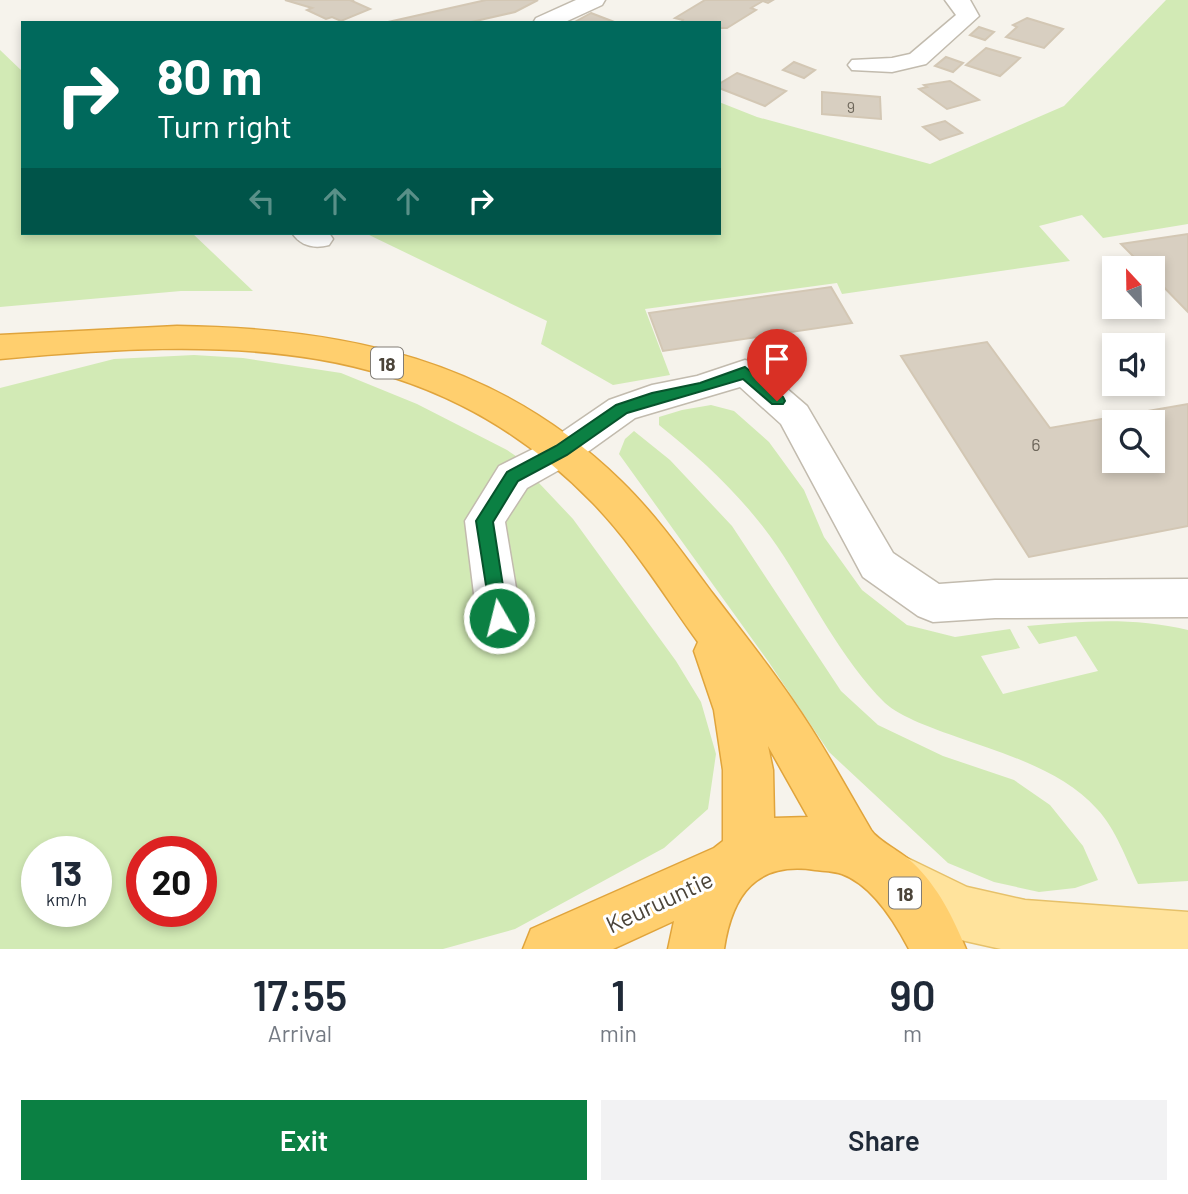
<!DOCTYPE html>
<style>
:root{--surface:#fff;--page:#f2f2f3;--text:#1f2937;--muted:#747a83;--accent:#0b8043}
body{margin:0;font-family:Barlow,sans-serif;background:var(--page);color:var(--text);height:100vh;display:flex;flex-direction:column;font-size:26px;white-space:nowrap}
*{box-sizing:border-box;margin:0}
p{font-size:23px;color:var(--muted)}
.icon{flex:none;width:38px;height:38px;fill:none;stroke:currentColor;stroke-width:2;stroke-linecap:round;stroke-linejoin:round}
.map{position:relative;height:949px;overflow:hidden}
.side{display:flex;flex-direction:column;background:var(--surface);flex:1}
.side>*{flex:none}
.hud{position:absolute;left:21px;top:21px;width:700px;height:214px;border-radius:0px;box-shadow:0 4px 10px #0003;background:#00695c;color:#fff;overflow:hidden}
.needle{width:46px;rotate:338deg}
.tools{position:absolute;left:1102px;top:256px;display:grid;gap:14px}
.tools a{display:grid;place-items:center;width:63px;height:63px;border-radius:0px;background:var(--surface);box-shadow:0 4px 10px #0003;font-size:35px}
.speed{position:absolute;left:21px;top:836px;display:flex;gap:14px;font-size:35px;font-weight:700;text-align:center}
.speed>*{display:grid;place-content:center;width:91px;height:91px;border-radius:50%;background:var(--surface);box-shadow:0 4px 10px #0003;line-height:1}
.speed small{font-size:18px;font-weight:400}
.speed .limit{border:10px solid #d22;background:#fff;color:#111}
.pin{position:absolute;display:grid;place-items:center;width:60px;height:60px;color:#fff;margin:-72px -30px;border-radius:50% 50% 50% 0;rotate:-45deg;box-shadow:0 0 7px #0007}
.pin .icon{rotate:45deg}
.me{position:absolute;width:77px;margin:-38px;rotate:352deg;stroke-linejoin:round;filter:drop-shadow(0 0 5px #0008)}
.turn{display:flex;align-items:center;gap:24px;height:147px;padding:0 21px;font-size:32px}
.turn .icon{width:91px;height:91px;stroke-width:2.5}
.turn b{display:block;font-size:49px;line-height:60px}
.lanes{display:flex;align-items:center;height:66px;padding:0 21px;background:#0003;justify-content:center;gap:35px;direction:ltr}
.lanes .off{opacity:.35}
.eta{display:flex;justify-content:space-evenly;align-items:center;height:119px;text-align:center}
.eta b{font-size:42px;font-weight:600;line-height:49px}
.button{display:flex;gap:14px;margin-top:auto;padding:14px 21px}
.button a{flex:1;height:80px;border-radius:0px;background:var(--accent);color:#fff;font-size:28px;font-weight:600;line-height:80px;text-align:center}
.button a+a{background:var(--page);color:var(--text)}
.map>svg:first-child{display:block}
.green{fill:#d2eab5;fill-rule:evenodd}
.building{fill:#d8cfc1;stroke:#d3c7b4;stroke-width:2;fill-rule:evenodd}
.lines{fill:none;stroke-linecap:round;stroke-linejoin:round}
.minor-casing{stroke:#c2bbae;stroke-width:3}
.major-casing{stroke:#e6c16a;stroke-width:3}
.highway-casing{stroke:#e0a43c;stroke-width:3}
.minor{fill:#fff;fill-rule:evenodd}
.major{fill:#ffe39c;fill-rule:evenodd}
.highway{fill:#ffcf6e;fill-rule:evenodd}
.route{fill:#0b8043;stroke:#07532c;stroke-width:2}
.labels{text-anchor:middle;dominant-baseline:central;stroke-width:6;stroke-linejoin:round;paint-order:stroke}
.far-number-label{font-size:16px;fill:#6e675b}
.number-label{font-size:18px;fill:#6e675b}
.shield{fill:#fff;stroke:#817c74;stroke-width:2}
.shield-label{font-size:19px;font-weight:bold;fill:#4b4439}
.near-street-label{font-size:24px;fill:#4b4439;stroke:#fff}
</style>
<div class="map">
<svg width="1188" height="949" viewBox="0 0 1188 949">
<rect width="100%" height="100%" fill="#f6f3ec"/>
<!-- green -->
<g class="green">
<path d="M1166,0h22v224l-85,14 -21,-23 -43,11 31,35 -228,33 -5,-11 -192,26 25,66 -57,10 -72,-41 6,-23 -182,-88h354v-131l38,15 173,47 134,-58z"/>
<path d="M0,50l23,22v161h169l61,58h-72l-181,16z"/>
<path d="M194,355l49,3 98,15 76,31 90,46 25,17 7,16 34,36 103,142 25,41 15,52 -8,55 -44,39 -149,81 -72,20h-443v-561l114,-29zM37,852h59v60h-59zM142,852h59v60h-59z"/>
<path d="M711,405l23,6 35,31 35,48 20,47 38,53 45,35 48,12 55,-8 10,19 -39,8 22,38 95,-23 -22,-35 -37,8 -12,-18c54,-5 108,-9 161,4v251l-50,3c-12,-25 -22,-55 -41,-75 -35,-39 -92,-55 -140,-72 -20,-7 -57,-20 -72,-34 -45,-45 -73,-105 -108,-157 -33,-48 -73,-85 -118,-121v-8l23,-7z"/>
<path d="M634,431l36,29 62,66 109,165 37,34 65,31 71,24 36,25 33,41 15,34 -23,8 -36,4 -45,-10 -46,-19 -119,-111 -61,-91 -149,-207 6,-15z"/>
</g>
<!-- building -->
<g class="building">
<path d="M285,0h69l-2,1 18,8 -29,12 -9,-4 -6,2 -19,-9 5,-2z"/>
<path d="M486,0h52l-23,12 -48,11 -79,-1z"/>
<path d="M705,0h68l-5,3 -5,-2 -12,7 5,2 -29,18h-8v-5h-38l2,-3 -8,-2z"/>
<path d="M591,13l26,10h-44z"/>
<path d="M1027,18l36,11 -19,19 -38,-11 11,-10 -4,-2z"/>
<path d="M979,27l15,5 -9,8 -15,-5z"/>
<path d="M986,48l34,10 -20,18 -34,-11z"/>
<path d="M946,57l17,6 -10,9 -18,-6z"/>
<path d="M794,62l21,8 -11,8 -21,-8z"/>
<path d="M737,73l49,18 -21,15 -46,-18v-4z"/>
<path d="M950,81l29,19 -32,9 -28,-20 8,-2 -3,-2z"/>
<path d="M822,92l58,5 1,22 -59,-5z"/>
<path d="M945,121l17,12 -22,7 -17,-13z"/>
<path d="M1188,234v78l-35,-36v-8h-8l-24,-24z"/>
<path d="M831,287l21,36 -189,28 -14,-38z"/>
<path d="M987,342l63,86 138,-24v122l-159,31 -128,-201zM1115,422h38v38h-38z"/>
</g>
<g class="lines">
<defs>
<g id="minor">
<path d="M576,0h29l-3,5 -39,18h-30l3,-5z"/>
<path d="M945,0h25l9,16 -53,48 -34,8 -40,-2 -4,-5 4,-5 40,-2 18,-4 46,-39z"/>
<path d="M292,233h37l4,6 -4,6c-15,4 -28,1 -37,-12z"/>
<path d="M745,360l12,3 50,43 86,147 46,31 56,-4 193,-1v38l-193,1 -62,4 -15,-6 -55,-39 -82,-153 -41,-37 -105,31 -60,43 -48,27 -22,34 16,96 -7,14 -15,5 -15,-5 -7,-14 -12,-97 34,-55 50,-25 60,-41 43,-15 45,-9z"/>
</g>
<path id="major" d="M899,854l68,33 58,13 163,12v37h-187l-40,-9 -81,-40 -8,-19 8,-19z"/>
<path id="highway" d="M177,326c169,2 320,34 444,155 35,34 63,74 92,113 34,44 68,87 98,134 21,33 40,68 60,102 7,11 31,22 42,33 25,24 40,54 53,86h-57c-14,-27 -37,-64 -67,-75 -8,-3 -18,-3 -27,-4 -59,-9 -83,25 -91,79h-56l6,-28 -61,28h-90l8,-20 183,-81 9,-7v-71l-9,-60 -20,-59 4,-9c-34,-47 -65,-98 -105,-139 -167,-172 -372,-164 -593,-144v-24zM768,746l40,71 -34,1 -1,-48z"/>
</defs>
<!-- minor casing -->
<use href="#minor" class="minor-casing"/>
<!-- major casing -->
<use href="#major" class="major-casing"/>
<!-- highway casing -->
<use href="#highway" class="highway-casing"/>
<!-- minor -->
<use href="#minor" class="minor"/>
<!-- major -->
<use href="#major" class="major"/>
<!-- highway -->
<use href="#highway" class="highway"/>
</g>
<!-- route -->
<path class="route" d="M745,367l38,30 2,4 -2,3h-11l-29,-25 -116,34 -60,42 -49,26 -25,41 15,96 -3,6 -6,2 -7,-2 -16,-103 31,-49 49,-26 60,-41 36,-12 48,-10z"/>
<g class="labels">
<!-- far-number labels -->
<g class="far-number-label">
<text x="851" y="106">9</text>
</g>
<!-- number labels -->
<g class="number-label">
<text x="1036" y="444">6</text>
</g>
<!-- shield labels -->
<g class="shield">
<rect x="371" y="347.5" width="32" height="31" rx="5"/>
<rect x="889" y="877.5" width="32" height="31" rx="5"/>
</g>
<g class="shield-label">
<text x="387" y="363">18</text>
<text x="905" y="893">18</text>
</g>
<!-- near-street labels -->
<g class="near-street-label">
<text transform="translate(659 901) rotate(-25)">Keuruuntie</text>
</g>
</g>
</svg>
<div class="tools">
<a><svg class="needle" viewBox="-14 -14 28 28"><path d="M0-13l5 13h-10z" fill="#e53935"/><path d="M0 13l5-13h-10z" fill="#747a83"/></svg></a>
<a><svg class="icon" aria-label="sound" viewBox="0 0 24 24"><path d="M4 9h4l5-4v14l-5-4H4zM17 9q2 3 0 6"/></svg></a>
<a><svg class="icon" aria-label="search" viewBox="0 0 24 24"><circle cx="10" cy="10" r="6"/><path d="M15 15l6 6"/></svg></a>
</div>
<div class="speed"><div>13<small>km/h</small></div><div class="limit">20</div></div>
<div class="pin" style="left:777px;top:401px;background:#d93025"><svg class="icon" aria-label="arrive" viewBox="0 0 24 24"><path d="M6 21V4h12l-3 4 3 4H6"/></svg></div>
<svg class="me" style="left:499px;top:618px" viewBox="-20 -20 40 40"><circle r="17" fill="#0b8043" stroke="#fff" stroke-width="3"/><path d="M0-11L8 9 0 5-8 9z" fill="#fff"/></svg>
<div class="hud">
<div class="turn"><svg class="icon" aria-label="right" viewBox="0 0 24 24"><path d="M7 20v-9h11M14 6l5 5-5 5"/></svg><div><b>80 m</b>Turn right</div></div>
<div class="lanes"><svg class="icon off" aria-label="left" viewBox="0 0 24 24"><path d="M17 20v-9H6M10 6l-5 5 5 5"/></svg><svg class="icon off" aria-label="ahead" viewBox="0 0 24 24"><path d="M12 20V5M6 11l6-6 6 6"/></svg><svg class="icon off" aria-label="ahead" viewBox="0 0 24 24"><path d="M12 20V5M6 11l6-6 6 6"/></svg><svg class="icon" aria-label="right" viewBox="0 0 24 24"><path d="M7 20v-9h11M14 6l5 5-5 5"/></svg></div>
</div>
</div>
<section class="side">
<div class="eta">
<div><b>17:55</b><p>Arrival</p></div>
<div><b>1</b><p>min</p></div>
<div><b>90</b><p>m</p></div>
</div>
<div class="button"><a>Exit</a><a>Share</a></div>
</section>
